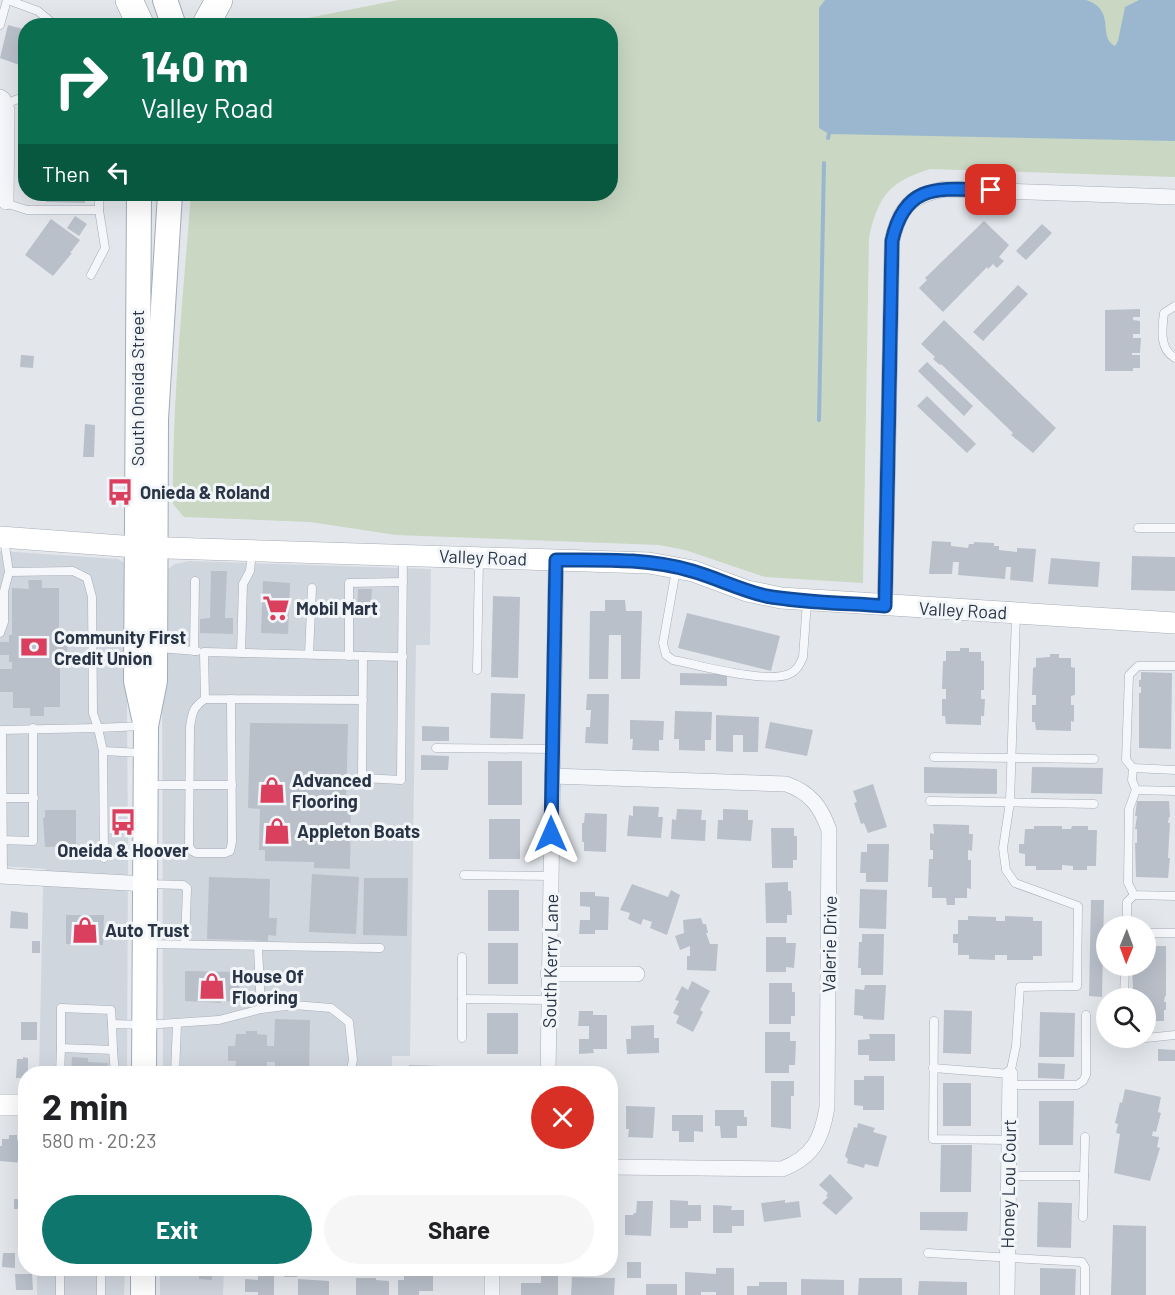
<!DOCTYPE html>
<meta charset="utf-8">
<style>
:root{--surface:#fff;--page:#f6f6f6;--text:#202124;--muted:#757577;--accent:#0f766e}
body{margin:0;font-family:Barlow,sans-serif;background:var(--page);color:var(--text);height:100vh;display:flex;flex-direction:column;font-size:22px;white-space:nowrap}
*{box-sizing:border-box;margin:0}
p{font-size:20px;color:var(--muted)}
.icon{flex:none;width:33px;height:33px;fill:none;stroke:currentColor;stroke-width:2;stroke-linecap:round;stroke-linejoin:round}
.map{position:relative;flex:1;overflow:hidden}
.panel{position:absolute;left:18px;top:1066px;width:600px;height:210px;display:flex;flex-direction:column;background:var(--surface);border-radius:24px;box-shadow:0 6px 24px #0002}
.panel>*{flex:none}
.top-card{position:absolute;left:18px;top:18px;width:600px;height:183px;border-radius:24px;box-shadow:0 6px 24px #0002;background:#0b6e4f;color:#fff;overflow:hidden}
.needle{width:39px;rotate:181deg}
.buttons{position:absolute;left:1096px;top:916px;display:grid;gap:12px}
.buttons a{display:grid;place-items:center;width:60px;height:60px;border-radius:50%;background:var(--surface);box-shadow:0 6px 24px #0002;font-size:30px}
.pin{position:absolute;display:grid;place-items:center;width:51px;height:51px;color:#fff;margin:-26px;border-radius:12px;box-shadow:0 3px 9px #0006}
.me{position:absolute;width:66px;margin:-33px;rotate:0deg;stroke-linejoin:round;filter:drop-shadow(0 0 4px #0008)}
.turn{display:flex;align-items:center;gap:21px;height:126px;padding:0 24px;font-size:27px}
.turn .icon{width:78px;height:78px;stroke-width:2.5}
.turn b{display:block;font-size:42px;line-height:51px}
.then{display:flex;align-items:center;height:57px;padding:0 24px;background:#0003;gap:12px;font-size:22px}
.round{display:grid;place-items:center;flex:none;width:63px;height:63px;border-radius:32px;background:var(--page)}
.overview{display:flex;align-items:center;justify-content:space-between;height:102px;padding:0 24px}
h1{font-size:36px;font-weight:700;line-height:45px}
.primary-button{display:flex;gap:12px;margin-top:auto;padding:12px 24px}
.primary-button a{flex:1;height:69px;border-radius:36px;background:var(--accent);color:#fff;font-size:24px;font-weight:700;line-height:69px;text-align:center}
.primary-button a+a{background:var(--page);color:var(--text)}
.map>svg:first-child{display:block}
.built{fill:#d0d6de}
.green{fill:#c9d7c3}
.water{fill:#9bb7cf}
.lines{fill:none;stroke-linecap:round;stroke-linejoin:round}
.stream{stroke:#9bb7cf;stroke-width:4}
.building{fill:#b9c0ca}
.lane-casing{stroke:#a7aeb7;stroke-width:9}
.street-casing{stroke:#a7aeb7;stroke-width:16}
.secondary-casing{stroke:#a7aeb7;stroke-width:22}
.primary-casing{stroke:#a1acb9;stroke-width:26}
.highway-casing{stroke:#8995a4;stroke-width:28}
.lane{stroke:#f6f7fa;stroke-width:8}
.street{stroke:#f6f7fa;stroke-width:15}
.secondary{stroke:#fff;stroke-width:21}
.primary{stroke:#fff;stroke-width:24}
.highway{stroke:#fff;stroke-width:27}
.route-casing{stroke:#114b97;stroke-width:15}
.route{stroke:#1a73e8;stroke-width:10}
.labels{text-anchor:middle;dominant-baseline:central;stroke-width:6;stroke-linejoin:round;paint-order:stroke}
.street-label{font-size:18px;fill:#293546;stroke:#f3f6f9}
.poi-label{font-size:18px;font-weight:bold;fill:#293546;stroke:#f3f6f9;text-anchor:start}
</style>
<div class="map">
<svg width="1175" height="1295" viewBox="0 0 1175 1295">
<rect width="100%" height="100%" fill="#e3e7ec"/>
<!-- built -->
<g class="built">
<path d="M0,551l118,8 5,3 3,4 2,284 -1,224h-88l4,-186 3,-19 -46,-3z"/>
<path d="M189,561l242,8 -1,76h-14l-6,411h-18v18h-229l-1,-448 2,-50 4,-7 7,-5z"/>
<path d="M37,1269h88l-1,26h-87z"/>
<path d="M160,1269h64l-1,26h-63z"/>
</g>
<!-- green -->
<path class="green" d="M398,0h777v177l-245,-8c-41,13 -51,26 -61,68l-6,346 -98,-6 -80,-27 -26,-5 -263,-10 -86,-13 -126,-5 -11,-13c-1,-103 10,-207 18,-310h419v-168l-337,-1z"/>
<!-- water -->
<path class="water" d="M825,0h261c31,10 11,37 29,46l3,-5 7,-34 14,-7h36v141l-346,-7 -10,-6v-120z"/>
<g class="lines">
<!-- stream -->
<g class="stream">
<path d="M828,138l1,-4"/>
<path d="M819,420l5,-257"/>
</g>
</g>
<!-- building -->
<g class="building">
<path d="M8,25l18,5 -1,37 -25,-9z"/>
<path d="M46,194h39v9l-39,-1z"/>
<path d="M75,216l12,8 -8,12 -12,-8z"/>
<path d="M51,219l29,21 -10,13h2l-19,23 -28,-21z"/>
<path d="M984,221l25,24 -10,12 5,4 -7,7 -4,-4 -5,5 -1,-2 -44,45 -24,-24 8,-8 -2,-2z"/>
<path d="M1042,224l10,9 -26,27 -10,-9z"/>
<path d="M1018,285l10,9 -45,47 -10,-9z"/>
<path d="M1140,309v8h-7v3l7,1v13h-7v4h8l-1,15h-8v2h8v13h-7v3h-28v-61z"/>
<path d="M944,320l112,108 -23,25 -22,-18 2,-2 -72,-69 -1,1 -7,-6 2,-2 -14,-13z"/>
<path d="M21,355l13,1 -1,12 -13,-1z"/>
<path d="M927,362l46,44 -9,10 -46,-45z"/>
<path d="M927,396l49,48 -9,9 -50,-47z"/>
<path d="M85,424l10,1 -1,32h-11z"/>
<path d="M932,541l19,1v4l17,2 1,-4h5v-2l20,1v3h5v4l18,2v-4l19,1 -3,33 -23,-2 1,-13h-5l-1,12 -47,-4 1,-13h-6l-1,12h-23z"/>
<path d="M1132,556l43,1v34l-44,-1z"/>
<path d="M1051,558l49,4 -2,25 -50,-3z"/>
<path d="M211,571h16l-2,47h8v16l-33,-1v-14l10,-1z"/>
<path d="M28,580h14v8h17v47h7l2,10 -2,16h-6v46h-16v9h-14v-8h-17v-16h-13v-23h12v-7h-3v-7h-9v-13h9v-7h3v-47l17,1z"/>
<path d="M263,581l27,2 -2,51 -27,-1z"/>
<path d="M358,589h14l-2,28 -13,-1z"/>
<path d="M493,596l27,1 -2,81 -27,-1z"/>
<path d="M605,600h20l1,11h16l-2,68h-19v-44h-12l-1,44h-19l1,-68h15z"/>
<path d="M687,613l93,23 -9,35 -93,-23z"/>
<path d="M960,648h9v4h12v9h3v29h-3v9h4l-1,17h-3v9l-35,-1 -1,-8h-3v-17h4v-10h-4l1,-28h3v-10h14z"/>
<path d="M1050,654h9v4h12v9l4,1v27l-4,1v9h3v17l-3,-1v10l-35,-1 -1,-8h-3v-17h4v-10h-4l1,-27 3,-1v-9l14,-1z"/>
<path d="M1141,672l31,1 -1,76 -32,-1v-55h2v-6h-2v-7h2z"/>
<path d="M680,673l47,1v12l-47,-1z"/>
<path d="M491,693l34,1 -2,45 -33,-1z"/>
<path d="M587,694h22l-1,50 -23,-1 1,-16h4l1,-17h-5z"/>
<path d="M675,711l37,1 -1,28h-6v11l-26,-1v-11h-5z"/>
<path d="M716,715l43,2 -1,35h-15v-17h-10v17l-17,-1z"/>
<path d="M630,720l34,1 -1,19h-4v11l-27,-1 1,-11h-3z"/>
<path d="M770,722l43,8 -6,26 -42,-8z"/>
<path d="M250,723l98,1 -2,81h5l-1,64 -36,-1v-6l-49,-1v-11h-6l1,-41 -12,-1z"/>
<path d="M422,726l27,1v14h-27z"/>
<path d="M421,755l28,1 -1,14h-27z"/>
<rect x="488" y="761" width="34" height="44"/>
<path d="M924,767l73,2v25l-73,-1z"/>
<path d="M1032,767l71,1 -1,26 -71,-1z"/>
<path d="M873,784l14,43 -19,6 -4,-10 -3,1 -7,-21 3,-1 -4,-11z"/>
<path d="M1137,801h32l1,16h-1l-1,6h2l-2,35h2l-2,20 -32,-1 -1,-34h2v-14h-2l2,-13h-2z"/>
<path d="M633,806l26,1 -1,10h5l-2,21 -34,-2 2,-21 4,1z"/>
<path d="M677,809l25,1 -1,10h5l-1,21 -34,-2 1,-20 4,1z"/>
<path d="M723,809l25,1v10h5l-2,21 -34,-2 1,-19h5z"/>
<path d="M45,810h31v36l-31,1 -2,-29h2z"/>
<path d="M585,813l22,1 -1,38 -22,-1v-9h-2v-19h2z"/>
<rect x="489" y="819" width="31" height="40"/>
<path d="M933,824l36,1v9h4l-1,17 -4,-1v10h3v29l-4,-1v10h-12v7h-8l-1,-7h-14v-11h-4l1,-28h4v-9h-3v-17l4,1z"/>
<path d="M1034,826h28v3h9l1,-3h16v4h9l-1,36h-9v4h-14v-4l-11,-1v5h-26v-4h-11v-12l-6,-1v-9h5l1,-15h9z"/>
<path d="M771,828h23v8h3v24h-4v8h-21z"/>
<path d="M867,844h22l-1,38h-22v-9h-6l1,-21h6z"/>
<path d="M312,874l47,3 -3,57 -47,-2z"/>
<path d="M209,877l61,2 -1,39h8l-1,18 -8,-1v6l-61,-2z"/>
<path d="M364,878h44l-1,58 -44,-1z"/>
<path d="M788,882v9h3l1,24h-5v8h-21l-1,-40z"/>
<path d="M632,884l36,13 3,-7 9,5 -13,40 -17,-7 2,-6 -9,-3 -2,6 -13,-6 2,-6 -10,-3z"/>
<path d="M860,889l27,1 -1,39 -27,-1z"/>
<rect x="488" y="890" width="31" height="41"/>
<path d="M580,892h15v4l14,1 -1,33h-13v4h-16l1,-14h10v-13l-10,-1z"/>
<path d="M1091,900h13l-2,97 -13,-1z"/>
<path d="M11,911l17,2v16l-18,-1z"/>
<path d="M66,915h38l-1,30 -37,-1z"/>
<path d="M968,916l28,1v4h9v-5l28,1v4h9v35h-9v4h-26v-5h-12v5l-26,-1v-4h-11v-12h-5v-9h5v-14h10z"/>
<path d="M701,918l2,6h3l2,9h-2l4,11h8l-2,27 -29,-1v-14h3v-10l-10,4 -5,-14 9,-3 -1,-13z"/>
<path d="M862,934h22l-1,41h-22v-7h-3l1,-26h3z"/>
<path d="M766,937h20v6h10l-2,25 -8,-1v5h-20z"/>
<rect x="32" y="941" width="8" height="12"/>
<rect x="488" y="943" width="30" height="41"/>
<path d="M1146,946h20v50h-1l-1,6h2v8h-2v11h-18v-22h-13v-4h-2l1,-7h1l-1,-20 14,-2z"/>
<path d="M185,971l55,1 -1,30 -18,-1v2l-36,-2z"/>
<path d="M692,981l18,10 -10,19 3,2 -10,20 -17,-9 3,-7 -6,-3 6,-12 -4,-1 7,-14 6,4z"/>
<path d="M769,983h23v9h3v24h-4v8h-22z"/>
<path d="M865,985h21l-2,35 -21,-1v-3l-9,-1 1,-26 9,1z"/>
<path d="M944,1010l28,1 -1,43 -28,-1z"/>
<path d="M579,1011h14v4h14v34h-14l1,4 -15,1v-15h10v-13h-11z"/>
<path d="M1040,1012l35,1 -1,44h-35z"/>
<rect x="487" y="1013" width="31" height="41"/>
<path d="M275,1019l35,1 -1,54h-34v-12h-8v11l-32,-1 1,-11h-8v-15h7l1,-12h10v-3h11v3l10,1v11h7z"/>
<rect x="21" y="1022" width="16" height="18"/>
<path d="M654,1025v13h5v15l-32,1 -1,-15h5v-13z"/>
<path d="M765,1032h25v9h6l-1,24h-6v8h-24z"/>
<path d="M869,1034h26v27h-26v-6h-11v-15l12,-1z"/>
<path d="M1158,1049l17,1v11h-17z"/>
<path d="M23,1057l5,1v16h-2v4h-10l1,-19h6z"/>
<path d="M72,1057l16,1v4l20,1v11h-37z"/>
<path d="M1038,1063l27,1 -1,15 -26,-1z"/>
<path d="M409,1065l34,1v8h-34z"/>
<path d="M864,1076h20v34h-21v-4l-9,-1v-25h10z"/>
<path d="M771,1081h23v15h-3v33l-20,-2z"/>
<rect x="943" y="1083" width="28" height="43"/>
<path d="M1125,1089l36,8 -3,15 3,1 -5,19 -3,-1 -1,5 7,1 -2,10 3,1 -10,33 -36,-8 6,-39 -4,-1 2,-9 -3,-1 5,-21 2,1z"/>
<path d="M1039,1101h35l-1,44h-34z"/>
<path d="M626,1106l29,1 -2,31 -25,-1 1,-8h-3z"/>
<path d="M715,1110h29v7h3v9h-10v12h-16l-1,-12h-5z"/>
<path d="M672,1115h31v17l-9,-1v11h-15v-11h-7z"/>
<path d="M858,1123l17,5 -2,4 14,4 -9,31 -13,-3 -1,4 -17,-5 1,-4 -3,-3 9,-29 3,1z"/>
<path d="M9,1135h8v5h2v11h5v12l-24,-2v-15h2v-7h7z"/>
<path d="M941,1145h31l-1,47h-31z"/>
<path d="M830,1174l23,24 -17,17 -14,-12 6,-6 -2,-1 2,-3 -9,-8z"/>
<path d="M19,1181h7v28h-12v-10h5z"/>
<path d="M670,1200l18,1v4h13v16h-13v7h-18z"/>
<path d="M785,1200v3l14,-2 2,16 -37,5 -3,-19z"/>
<path d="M637,1201h16l-2,35 -26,-1v-20h8l1,-2h2z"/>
<path d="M1038,1202l34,1 -1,45 -34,-1z"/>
<path d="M713,1205l19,1 -1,4h13v16h-12v7h-19z"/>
<path d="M920,1212h48l-1,19 -47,-1z"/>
<path d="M1113,1225l33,1v69h-35z"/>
<path d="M3,1253h12v15l-13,-1z"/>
<rect x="627" y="1262" width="14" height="16"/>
<path d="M716,1268h18v27h-18v-3h-15v3h-16v-23l31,2z"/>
<path d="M1040,1268l36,1 -1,26h-35z"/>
<path d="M199,1269h18v7h-5v4l-13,-1z"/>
<path d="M285,1269h12v8h-13z"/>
<path d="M258,1271l16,1v23h-16v-3h-13v-13l13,1z"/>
<path d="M541,1271h17v24h-37v-12h20z"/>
<path d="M404,1273l29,2v16h-14v4h-21v-15h6z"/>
<path d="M15,1274h17l1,16h-17z"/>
<path d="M572,1277l43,1 -1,17h-43z"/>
<path d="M356,1278h20v2l13,1v14h-33z"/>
<path d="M859,1278h43v17h-44z"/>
<path d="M298,1279l31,2v14h-31z"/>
<path d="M801,1279l43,1v15h-43z"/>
<path d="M919,1281l48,1v13h-49z"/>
<path d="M759,1282h28v13h-40v-9h12z"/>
<rect x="646" y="1284" width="31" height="11"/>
</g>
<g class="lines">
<defs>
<g id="lane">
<path d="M8,0l30,11 18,15"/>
<path d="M0,25l7,-25"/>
<path d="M5,104l21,-8"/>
<path d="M5,203l22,7h72v-16"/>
<path d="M91,275l14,-27 -6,-38"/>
<path d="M1175,306l-11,7c-2,16 -5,36 11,45"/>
<path d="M1138,528h37"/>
<path d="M4,539l5,33 64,-1 14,7 5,19 1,116 5,15 44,-2"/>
<path d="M676,570l-13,73 3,12 7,5c26,5 93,24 116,14 8,-3 11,-10 14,-17l4,-55"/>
<path d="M0,633l4,-11v-31l5,-19"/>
<path d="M158,648l39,3"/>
<path d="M194,651l1,-70"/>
<path d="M241,653l2,-69 7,-13 2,-20"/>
<path d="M309,654l3,-66"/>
<path d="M349,656v-73l54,-1"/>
<path d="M363,656l40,1"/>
<path d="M1175,666h-37l-9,9 -3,85 7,8 42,2"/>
<path d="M477,670l2,-111"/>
<path d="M205,699c-12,8 -13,14 -15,28l-1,119 3,5 4,2h29l5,-2 2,-9 -1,-143"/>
<path d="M363,700l-158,-1 -1,-47 159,4 -1,122 39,2 2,-224"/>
<path d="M436,748l116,1"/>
<path d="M103,751l1,107"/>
<path d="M934,757l160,2"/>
<path d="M1133,768l-1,12 4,10 39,1"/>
<path d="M149,785h83"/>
<path d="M1136,790l-7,19 -1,74 6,12 41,1"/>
<path d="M4,798h30"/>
<path d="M930,801l164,3"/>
<path d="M0,840l33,1v-113"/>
<path d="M464,875l88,1"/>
<path d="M3,876l-1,-146 96,-2 5,23 39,2"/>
<path d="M148,884l35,1 4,3 -2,56"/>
<path d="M1127,927v-25l7,-7"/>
<path d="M1146,933h29"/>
<path d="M148,944l232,4"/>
<path d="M258,947l3,62"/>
<path d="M462,957v42"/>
<path d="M1124,999l1,-33"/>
<path d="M934,1021l-1,118 76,1"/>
<path d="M462,1038v-39l86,1"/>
<path d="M1146,1038l29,-3"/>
<path d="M61,1048v-40l50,2 1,14"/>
<path d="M113,1050l2,24"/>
<path d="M933,1068l77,6 6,-28 4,-59 57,-1 1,-80 -63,-23 -9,-13 -3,-22 7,-46 6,-187"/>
<path d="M60,1074l1,-26 52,2 -1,-26 33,1 74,-5 42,-11 33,-4 37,3 18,14 4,38 -3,14"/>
<path d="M175,1074l2,-50"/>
<path d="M1010,1085h67l6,-4 3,-6v-60"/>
<path d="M1009,1176h75"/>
<path d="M1083,1217l2,-80"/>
<path d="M928,1253l154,9 3,5v28"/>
<path d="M60,1295v-26"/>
<path d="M101,1295v-26"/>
</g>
<g id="street">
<path d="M0,97l3,2 4,11 -1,92"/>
<path d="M885,606l7,-365c8,-35 19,-46 54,-52l229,8"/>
<path d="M552,776l234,8c24,8 35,23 43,46l-2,277c-5,32 -14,50 -45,62l-172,-2"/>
<path d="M0,876l147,8"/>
<path d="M548,974h89"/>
<path d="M548,1074l8,-514"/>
<path d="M492,1295v-26"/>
<path d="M1007,1295l3,-221"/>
</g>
<g id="secondary">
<path d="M0,537l136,10 513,16 44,8 54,20 34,7 394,25"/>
<path d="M0,1105h26"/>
</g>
<g id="primary">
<path d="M165,0l9,26"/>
<path d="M139,194l-3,487 8,37"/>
<path d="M144,1074l2,-348 9,-45 1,-262 14,-225"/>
<path d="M143,1295v-26"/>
</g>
<g id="highway">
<path d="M129,0l12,26"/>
<path d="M205,26l14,-26"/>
</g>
</defs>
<!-- lane casing -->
<use href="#lane" class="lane-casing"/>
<!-- street casing -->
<use href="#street" class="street-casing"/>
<!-- secondary casing -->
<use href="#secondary" class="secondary-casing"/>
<!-- primary casing -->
<use href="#primary" class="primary-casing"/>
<!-- highway casing -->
<use href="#highway" class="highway-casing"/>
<!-- lane -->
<use href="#lane" class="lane"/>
<!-- street -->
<use href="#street" class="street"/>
<!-- secondary -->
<use href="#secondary" class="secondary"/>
<!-- primary -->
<use href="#primary" class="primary"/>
<!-- highway -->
<use href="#highway" class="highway"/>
</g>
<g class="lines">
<defs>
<path id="route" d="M551,834l5,-274c45,0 92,-2 136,11 25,7 48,19 74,25 39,7 79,7 119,10l7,-365c13,-60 49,-52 99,-51"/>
</defs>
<!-- route casing -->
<use href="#route" class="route-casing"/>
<!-- route -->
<use href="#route" class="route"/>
</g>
<!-- icons -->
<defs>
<symbol id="bus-bare" viewBox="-9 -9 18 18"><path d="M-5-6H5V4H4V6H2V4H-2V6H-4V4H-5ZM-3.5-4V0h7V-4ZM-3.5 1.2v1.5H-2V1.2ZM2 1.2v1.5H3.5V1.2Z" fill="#da3f5e" stroke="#f3f6f9" stroke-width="2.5" paint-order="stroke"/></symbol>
<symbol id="supermarket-bare" viewBox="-9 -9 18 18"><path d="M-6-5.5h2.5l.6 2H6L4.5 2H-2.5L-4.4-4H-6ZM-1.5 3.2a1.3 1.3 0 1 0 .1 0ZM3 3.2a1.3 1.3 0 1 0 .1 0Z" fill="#da3f5e" stroke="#f3f6f9" stroke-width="2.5" paint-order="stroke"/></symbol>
<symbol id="bank-bare" viewBox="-9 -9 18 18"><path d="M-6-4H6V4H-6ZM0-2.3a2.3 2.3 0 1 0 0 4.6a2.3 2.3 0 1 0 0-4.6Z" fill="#da3f5e" stroke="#f3f6f9" stroke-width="2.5" paint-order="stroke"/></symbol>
<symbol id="shop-bare" viewBox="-9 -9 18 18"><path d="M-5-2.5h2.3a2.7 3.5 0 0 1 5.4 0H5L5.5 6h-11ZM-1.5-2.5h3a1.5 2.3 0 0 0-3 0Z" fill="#da3f5e" stroke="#f3f6f9" stroke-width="2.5" paint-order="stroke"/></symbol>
</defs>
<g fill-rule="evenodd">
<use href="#bus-bare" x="101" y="473" width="38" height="38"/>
<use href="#supermarket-bare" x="257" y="589" width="38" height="38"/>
<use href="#bank-bare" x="15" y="628" width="38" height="38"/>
<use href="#shop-bare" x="253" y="771" width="38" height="38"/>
<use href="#bus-bare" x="104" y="803" width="38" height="38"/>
<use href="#shop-bare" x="258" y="812" width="38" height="38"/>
<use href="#shop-bare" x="66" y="911" width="38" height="38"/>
<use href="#shop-bare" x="193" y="967" width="38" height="38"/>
</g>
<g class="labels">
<!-- street labels -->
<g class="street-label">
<text transform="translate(137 388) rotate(-90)">South Oneida Street</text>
<text transform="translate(483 557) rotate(2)">Valley Road</text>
<text transform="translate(963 610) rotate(3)">Valley Road</text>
<text transform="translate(829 944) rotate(-89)">Valerie Drive</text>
<text transform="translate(550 961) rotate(-89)">South Kerry Lane</text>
<text transform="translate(1008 1184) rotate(-89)">Honey Lou Court</text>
</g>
<!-- poi labels -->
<g class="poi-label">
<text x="140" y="492">Onieda &amp; Roland</text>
<text x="296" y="608">Mobil Mart</text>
<text x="54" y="637">Community First<tspan x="54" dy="21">Credit Union</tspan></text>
<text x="292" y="780">Advanced<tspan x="292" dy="21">Flooring</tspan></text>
<text x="297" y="831">Appleton Boats</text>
<text x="123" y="850" text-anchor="middle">Oneida &amp; Hoover</text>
<text x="105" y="930">Auto Trust</text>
<text x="232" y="976">House Of<tspan x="232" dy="21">Flooring</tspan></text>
</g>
</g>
</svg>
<div class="buttons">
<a><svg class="needle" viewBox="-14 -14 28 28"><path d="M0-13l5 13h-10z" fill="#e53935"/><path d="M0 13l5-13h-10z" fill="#757577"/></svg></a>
<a><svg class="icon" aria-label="search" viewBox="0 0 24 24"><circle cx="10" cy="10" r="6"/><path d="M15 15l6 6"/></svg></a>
</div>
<div class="pin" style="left:991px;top:190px;background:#d93025"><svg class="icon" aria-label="arrive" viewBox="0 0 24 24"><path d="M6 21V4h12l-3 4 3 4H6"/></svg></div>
<svg class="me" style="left:551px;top:834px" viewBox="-20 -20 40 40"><path d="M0-17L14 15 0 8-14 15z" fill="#1a73e8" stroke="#fff" stroke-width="4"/></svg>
<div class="top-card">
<div class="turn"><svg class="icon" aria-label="right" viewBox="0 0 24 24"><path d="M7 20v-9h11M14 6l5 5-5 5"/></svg><div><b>140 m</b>Valley Road</div></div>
<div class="then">Then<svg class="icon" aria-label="left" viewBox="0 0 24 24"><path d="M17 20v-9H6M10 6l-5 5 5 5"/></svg></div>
</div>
<section class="panel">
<div class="overview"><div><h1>2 min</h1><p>580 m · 20:23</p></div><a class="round" style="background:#d93025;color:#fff"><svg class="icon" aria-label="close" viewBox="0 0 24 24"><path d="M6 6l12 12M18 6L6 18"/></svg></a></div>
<div class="primary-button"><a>Exit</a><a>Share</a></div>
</section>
</div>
